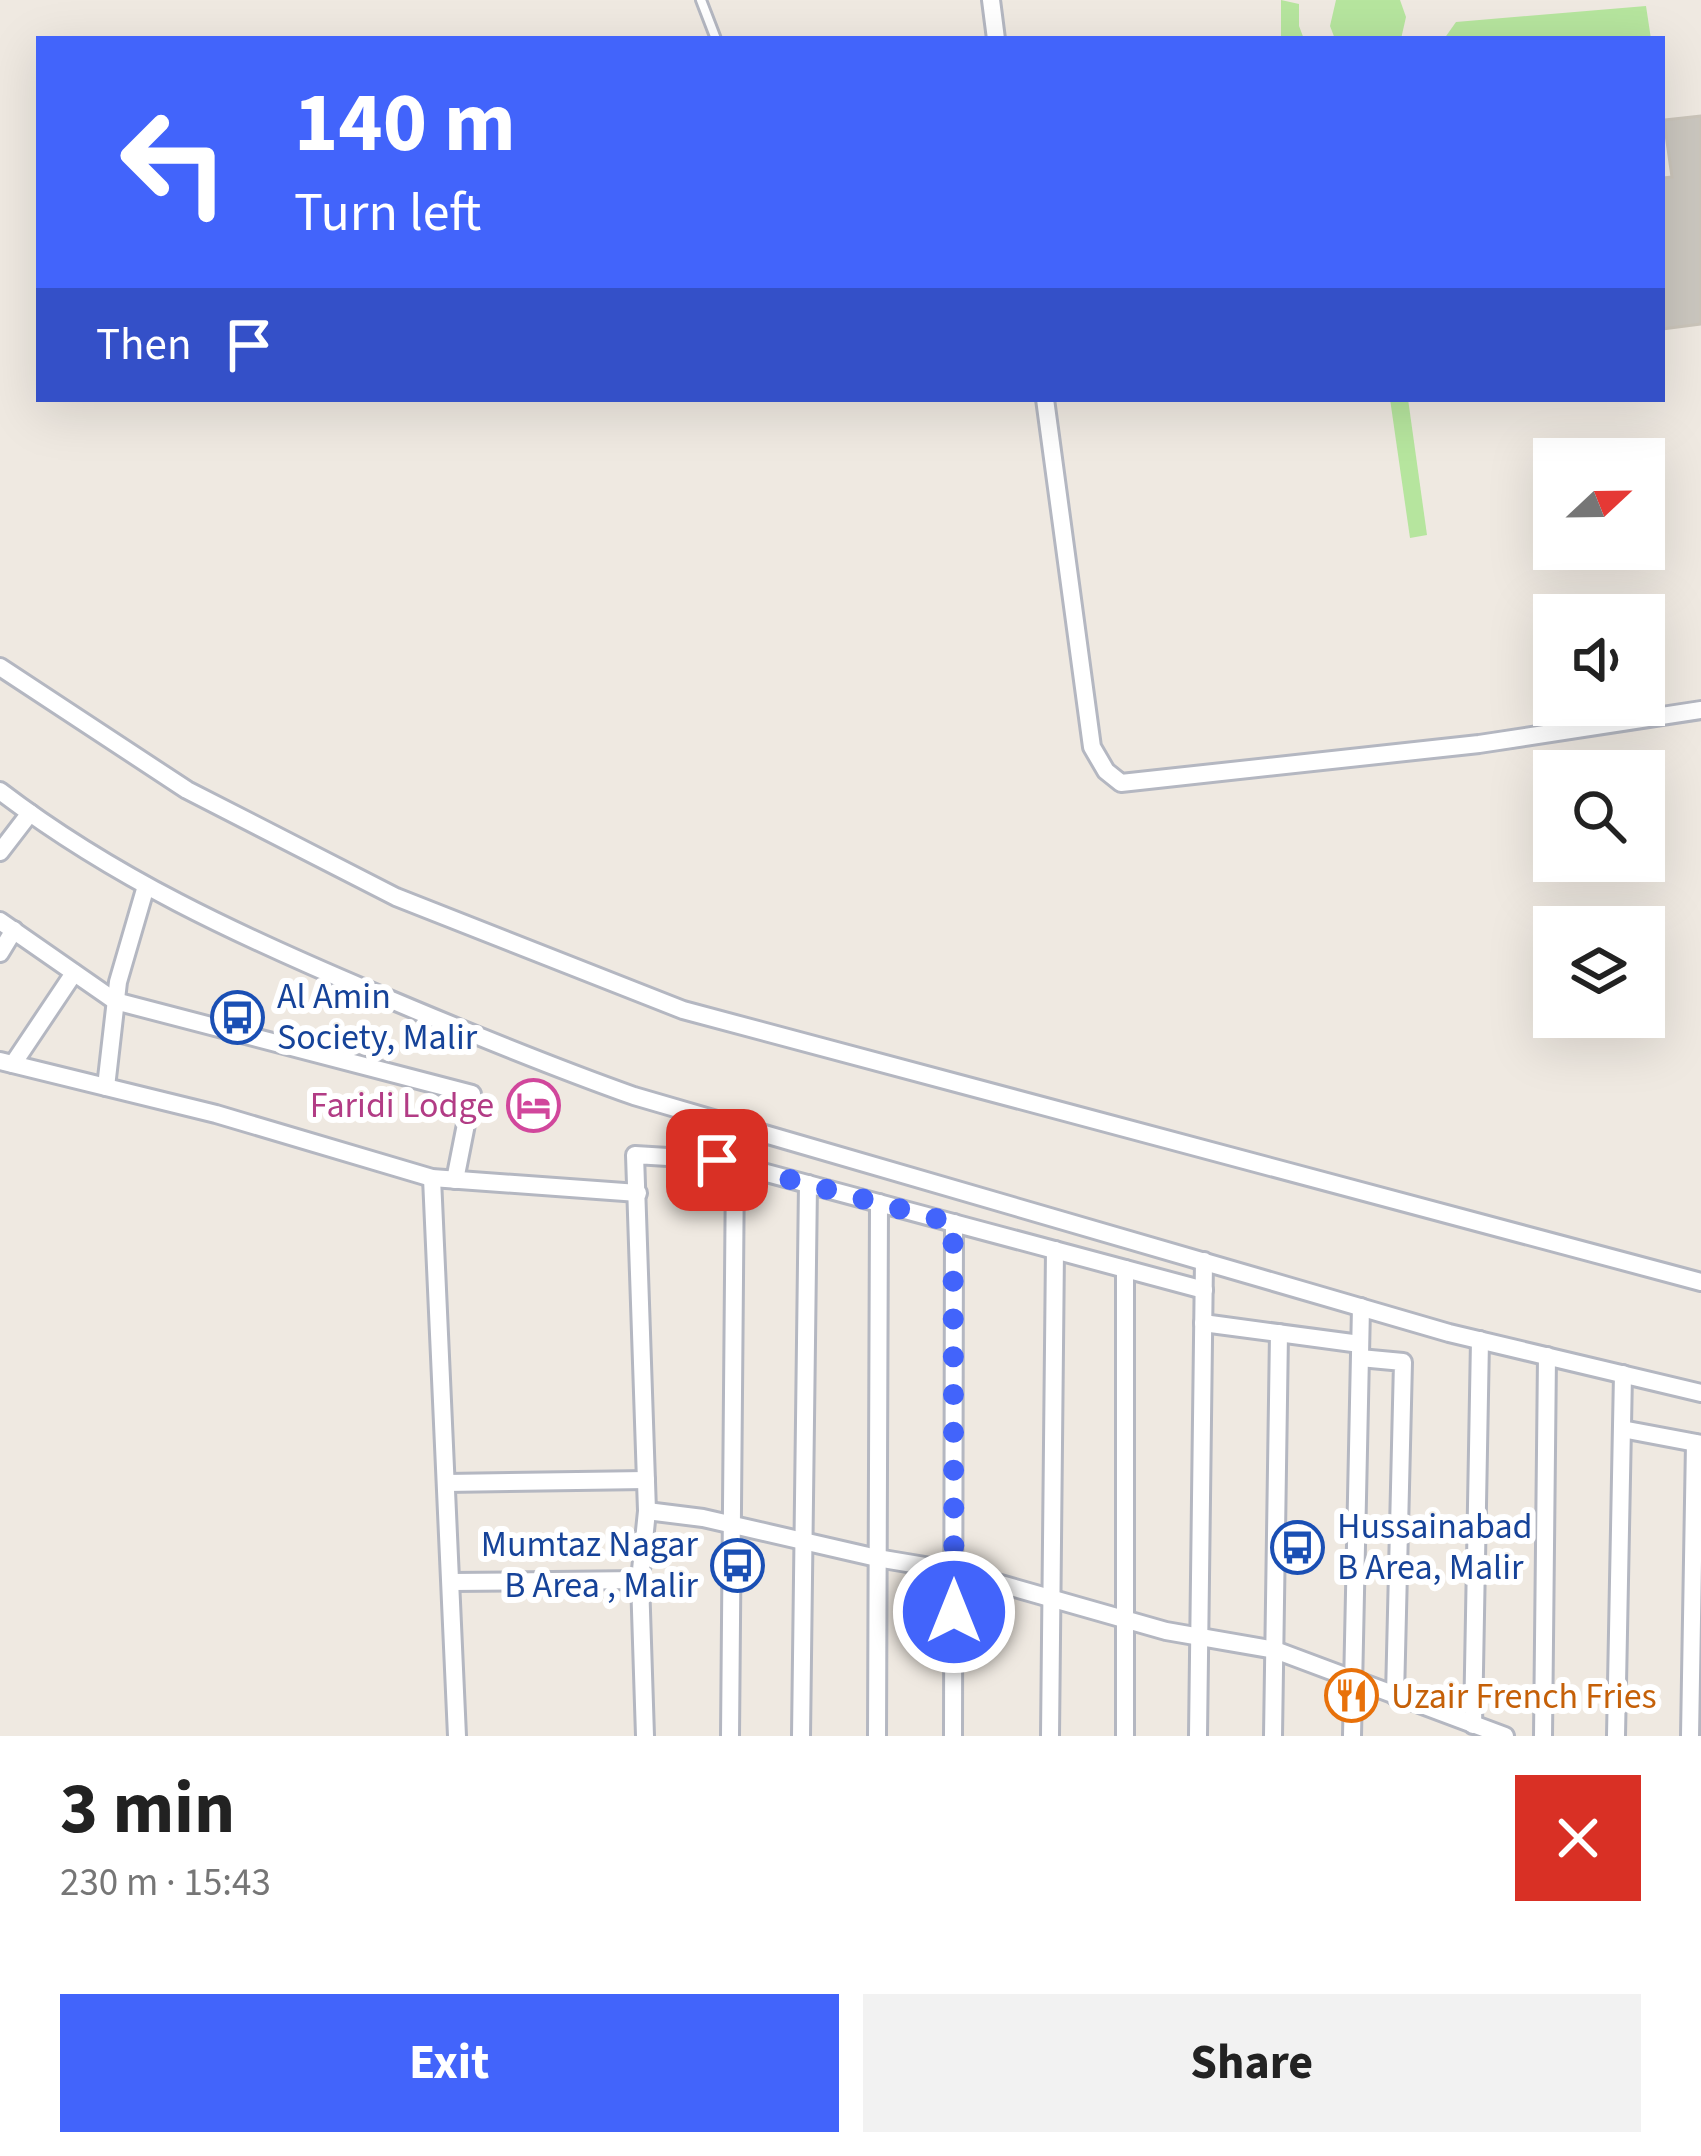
<!DOCTYPE html>
<meta charset="utf-8">
<style>
:root{--surface:#fff;--page:#f2f2f2;--text:#222;--muted:#767676;--accent:#4264fb}
body{margin:0;font-family:"Source Sans 3",sans-serif;background:var(--page);color:var(--text);height:100vh;display:flex;flex-direction:column;font-size:45px;white-space:nowrap}
*{box-sizing:border-box;margin:0}
p{font-size:39px;color:var(--muted)}
.icon{flex:none;width:66px;height:66px;fill:none;stroke:currentColor;stroke-width:2;stroke-linecap:round;stroke-linejoin:round}
.map{position:relative;height:1736px;overflow:hidden}
.side{display:flex;flex-direction:column;background:var(--surface);flex:1}
.side>*{flex:none}
.top-card{position:absolute;left:36px;top:36px;width:1629px;height:366px;border-radius:0px;box-shadow:0 12px 48px #0002;background:#4264fb;color:#fff;overflow:hidden}
.needle{width:78px;rotate:68deg}
.controls{position:absolute;left:1533px;top:438px;display:grid;gap:24px}
.controls a{display:grid;place-items:center;width:132px;height:132px;border-radius:0px;background:var(--surface);box-shadow:0 12px 48px #0002;font-size:60px}
.pin{position:absolute;display:grid;place-items:center;width:102px;height:102px;color:#fff;margin:-51px;border-radius:24px;box-shadow:0 6px 18px #0006}
.me{position:absolute;width:132px;margin:-66px;rotate:0deg;stroke-linejoin:round;filter:drop-shadow(0 0 9px #0008)}
.turn{display:flex;align-items:center;gap:42px;height:252px;padding:0 60px;font-size:54px}
.turn .icon{width:156px;height:156px;stroke-width:2.5}
.turn b{display:block;font-size:84px;line-height:102px}
.then{display:flex;align-items:center;height:114px;padding:0 60px;background:#0003;gap:24px;font-size:45px}
.round{display:grid;place-items:center;flex:none;width:126px;height:126px;border-radius:0px;background:var(--page)}
.head{display:flex;align-items:center;justify-content:space-between;height:204px;padding:0 60px}
h1{font-size:72px;font-weight:700;line-height:90px}
.primary-button{display:flex;gap:24px;margin-top:auto;padding:24px 60px}
.primary-button a{flex:1;height:138px;border-radius:0px;background:var(--accent);color:#fff;font-size:48px;font-weight:700;line-height:138px;text-align:center}
.primary-button a+a{background:var(--page);color:var(--text)}
.map>svg:first-child{display:block}
.green{fill:#b6e59e}
.building{fill:#cbc7bf;stroke:#cbc5ba;stroke-width:3}
.lines{fill:none;stroke-linecap:round;stroke-linejoin:round}
.service-casing{stroke:#b4b7c1;stroke-width:14}
.minor-casing{stroke:#b4b7c1;stroke-width:22}
.service{stroke:#fff;stroke-width:8}
.minor{stroke:#fff;stroke-width:16}
.route{stroke:#4264fb;stroke-width:21;stroke-dasharray:0 37.8}
.labels{text-anchor:middle;dominant-baseline:central;stroke-width:12;stroke-linejoin:round;paint-order:stroke}
.transit-label{font-size:36px;fill:#164399;stroke:#fff;text-anchor:start}
.hotel-label{font-size:36px;fill:#b23c85;stroke:#fff;text-anchor:end}
.food-label{font-size:36px;fill:#c56008;stroke:#fff;text-anchor:start}
</style>
<div class="map">
<svg width="1701" height="1736" viewBox="0 0 1701 1736">
<rect width="100%" height="100%" fill="#efe9e1"/>
<!-- green -->
<g class="green">
<path d="M1281,0l18,4v22l5,13h-23z"/>
<path d="M1336,0h64l6,17 -5,22h-66l-5,-13z"/>
<path d="M1646,6l5,33h-207l12,-17z"/>
<path d="M1390,399h18l19,136 -17,3z"/>
</g>
<!-- building -->
<path class="building" d="M1701,116v208l-39,5v-151l10,-1 -8,-57z"/>
<g class="lines">
<defs>
<path id="service" d="M701,0l15,39"/>
<g id="minor">
<path d="M991,0l5,39"/>
<path d="M1045,399l47,348 14,24 15,12 358,-39 222,-34"/>
<path d="M0,667l187,123 209,107 287,113 1018,272"/>
<path d="M0,791c114,87 238,144 370,200 87,37 174,73 264,105l815,237 252,60"/>
<path d="M0,852l30,-39"/>
<path d="M0,921l115,80 357,93 -17,86"/>
<path d="M0,953l14,-23"/>
<path d="M0,1061l216,53 216,64 206,15"/>
<path d="M13,1064l61,-91"/>
<path d="M106,1087l12,-105 28,-96"/>
<path d="M729,1163l475,127"/>
<path d="M432,1178l25,558"/>
<path d="M1125,1269v467"/>
<path d="M1203,1323l157,21"/>
<path d="M1360,1358l43,4 -8,334"/>
<path d="M1622,1429l79,15"/>
<path d="M446,1483l200,-3"/>
<path d="M647,1511l56,7 174,40 78,13 211,60 109,19 230,86"/>
<path d="M452,1582l188,-2"/>
<path d="M1473,1725l7,-385"/>
<path d="M645,1736l-5,-156 7,-69 -12,-356 82,5v-40"/>
<path d="M730,1736l5,-572"/>
<path d="M801,1736l7,-552"/>
<path d="M877,1736l2,-533"/>
<path d="M953,1736l1,-513"/>
<path d="M1050,1736l5,-486"/>
<path d="M1198,1736l6,-475"/>
<path d="M1273,1736l6,-403"/>
<path d="M1352,1736l9,-429"/>
<path d="M1543,1736l4,-380"/>
<path d="M1616,1736l7,-362"/>
<path d="M1690,1736l5,-293"/>
</g>
</defs>
<!-- service casing -->
<use href="#service" class="service-casing"/>
<!-- minor casing -->
<use href="#minor" class="minor-casing"/>
<!-- service -->
<use href="#service" class="service"/>
<!-- minor -->
<use href="#minor" class="minor"/>
</g>
<g class="lines">
<!-- route -->
<path class="route" d="M717,1160l236,63 1,389"/>
</g>
<!-- icons -->
<defs>
<symbol id="bus-ring" viewBox="-11 -11 22 22"><circle r="9.5" fill="#fff" stroke="#1a4fb4" stroke-width="1.5"/><path d="M-5-6H5V4H4V6H2V4H-2V6H-4V4H-5ZM-3.5-4V0h7V-4ZM-3.5 1.2v1.5H-2V1.2ZM2 1.2v1.5H3.5V1.2Z" fill="#1a4fb4"/></symbol>
<symbol id="hotel-ring" viewBox="-11 -11 22 22"><circle r="9.5" fill="#fff" stroke="#d1479c" stroke-width="1.5"/><path d="M-6-4.5h1.5V1H6V5H4.5V3h-9V5H-6ZM-4 0a1.8 1.8 0 1 1 3.6 0ZM.5 0V-2.5h3Q6-2.5 6 0Z" fill="#d1479c"/></symbol>
<symbol id="restaurant-ring" viewBox="-11 -11 22 22"><circle r="9.5" fill="#fff" stroke="#e8710a" stroke-width="1.5"/><path d="M-5-6h1v4h1v-4h1v4h1v-4h1v5L-1.5 .5V6h-2V.5L-5-1ZM5-6V6H3V1.5H1.5Q1.5-4 5-6Z" fill="#e8710a"/></symbol>
</defs>
<g fill-rule="evenodd">
<use href="#bus-ring" x="208" y="988" width="59" height="59"/>
<use href="#hotel-ring" x="504" y="1076" width="59" height="59"/>
<use href="#bus-ring" x="1268" y="1518" width="59" height="59"/>
<use href="#bus-ring" x="708" y="1536" width="59" height="59"/>
<use href="#restaurant-ring" x="1322" y="1666" width="59" height="59"/>
</g>
<g class="labels">
<!-- transit labels -->
<g class="transit-label">
<text x="277" y="996">Al Amin<tspan x="277" dy="41">Society, Malir</tspan></text>
<text x="1337" y="1526">Hussainabad<tspan x="1337" dy="41">B Area, Malir</tspan></text>
<text x="698" y="1544" text-anchor="end">Mumtaz Nagar<tspan x="698" dy="41">B Area , Malir</tspan></text>
</g>
<!-- hotel labels -->
<g class="hotel-label">
<text x="494" y="1105">Faridi Lodge</text>
</g>
<!-- food labels -->
<g class="food-label">
<text x="1391" y="1696">Uzair French Fries</text>
</g>
</g>
</svg>
<div class="controls">
<a><svg class="needle" viewBox="-14 -14 28 28"><path d="M0-13l5 13h-10z" fill="#e53935"/><path d="M0 13l5-13h-10z" fill="#767676"/></svg></a>
<a><svg class="icon" aria-label="sound" viewBox="0 0 24 24"><path d="M4 9h4l5-4v14l-5-4H4zM17 9q2 3 0 6"/></svg></a>
<a><svg class="icon" aria-label="search" viewBox="0 0 24 24"><circle cx="10" cy="10" r="6"/><path d="M15 15l6 6"/></svg></a>
<a><svg class="icon" aria-label="layers" viewBox="0 0 24 24"><path d="M12 4l9 5-9 5-9-5zM3 14l9 5 9-5"/></svg></a>
</div>
<div class="pin" style="left:717px;top:1160px;background:#d93025"><svg class="icon" aria-label="arrive" viewBox="0 0 24 24"><path d="M6 21V4h12l-3 4 3 4H6"/></svg></div>
<svg class="me" style="left:954px;top:1612px" viewBox="-20 -20 40 40"><circle r="17" fill="#4264fb" stroke="#fff" stroke-width="3"/><path d="M0-11L8 9 0 5-8 9z" fill="#fff"/></svg>
<div class="top-card">
<div class="turn"><svg class="icon" aria-label="left" viewBox="0 0 24 24"><path d="M17 20v-9H6M10 6l-5 5 5 5"/></svg><div><b>140 m</b>Turn left</div></div>
<div class="then">Then<svg class="icon" aria-label="arrive" viewBox="0 0 24 24"><path d="M6 21V4h12l-3 4 3 4H6"/></svg></div>
</div>
</div>
<section class="side">
<div class="head"><div><h1>3 min</h1><p>230 m · 15:43</p></div><a class="round" style="background:#d93025;color:#fff"><svg class="icon" aria-label="close" viewBox="0 0 24 24"><path d="M6 6l12 12M18 6L6 18"/></svg></a></div>
<div class="primary-button"><a>Exit</a><a>Share</a></div>
</section>
